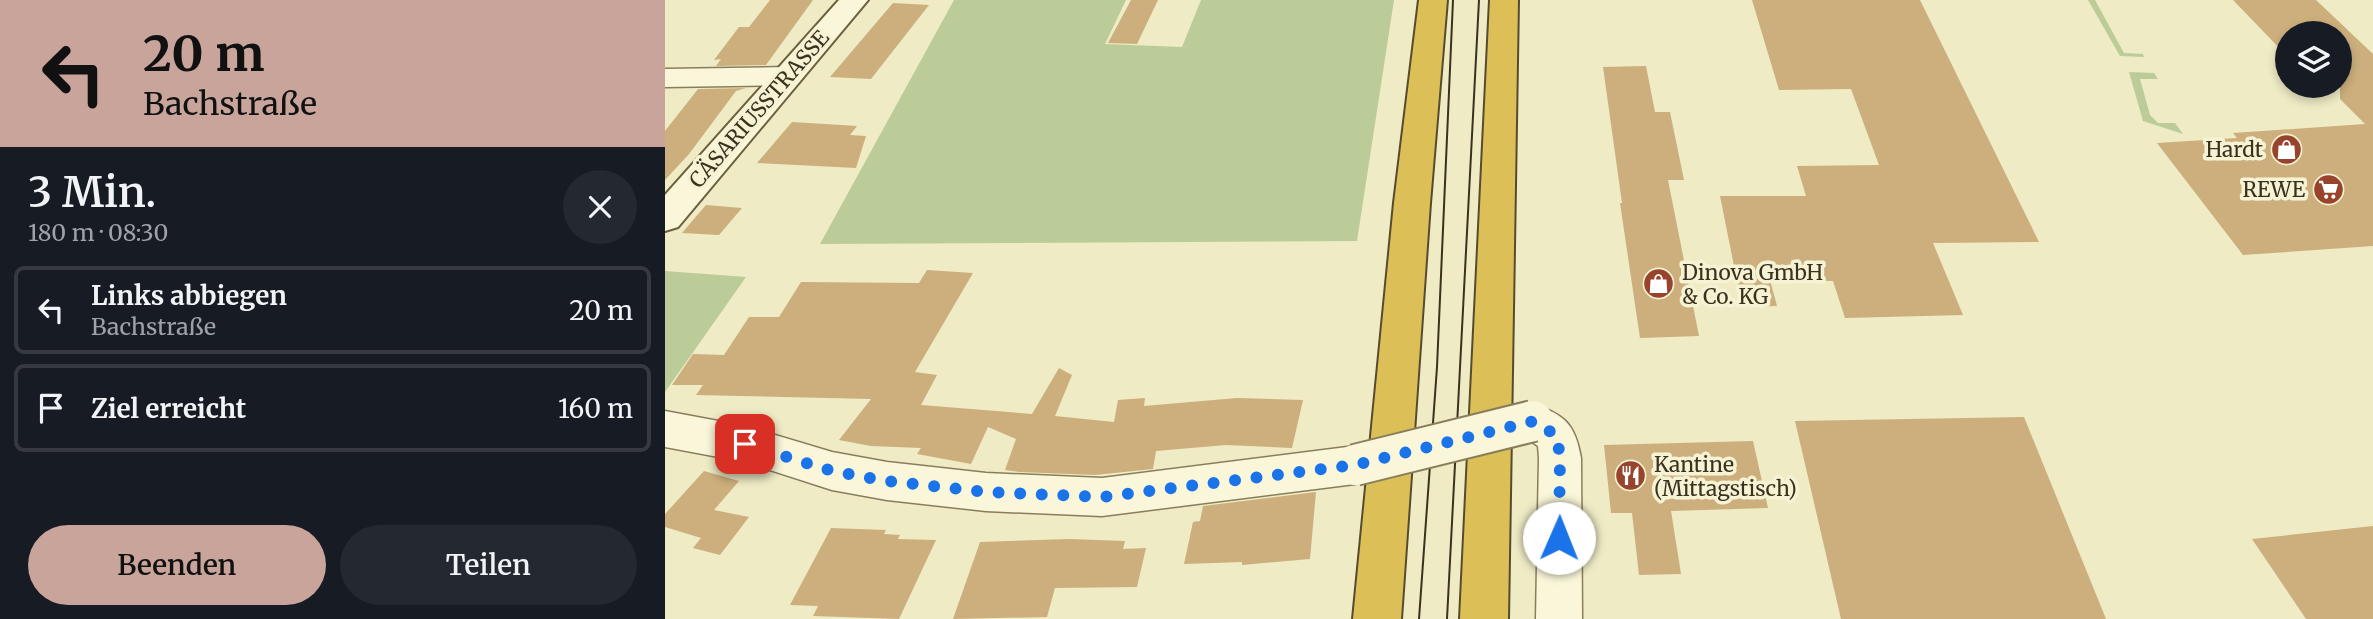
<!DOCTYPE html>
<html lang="de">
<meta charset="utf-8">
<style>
:root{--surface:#171b24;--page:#242831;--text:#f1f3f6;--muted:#9ea1a6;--line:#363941;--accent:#c9a49b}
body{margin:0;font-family:Merriweather,serif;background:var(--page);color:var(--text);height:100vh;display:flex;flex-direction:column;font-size:26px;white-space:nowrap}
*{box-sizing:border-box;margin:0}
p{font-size:23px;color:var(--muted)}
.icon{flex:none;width:38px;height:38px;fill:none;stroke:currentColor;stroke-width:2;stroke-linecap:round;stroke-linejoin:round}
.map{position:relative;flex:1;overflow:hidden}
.details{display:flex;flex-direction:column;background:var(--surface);width:665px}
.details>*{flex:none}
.guide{background:#c9a49b;color:#111;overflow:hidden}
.fabs{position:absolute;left:1610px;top:21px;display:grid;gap:14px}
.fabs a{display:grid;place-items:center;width:77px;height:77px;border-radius:50%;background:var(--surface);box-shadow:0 4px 10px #0003;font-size:35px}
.pin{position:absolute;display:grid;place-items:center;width:60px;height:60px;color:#fff;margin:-30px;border-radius:14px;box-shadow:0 4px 10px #0006}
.me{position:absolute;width:77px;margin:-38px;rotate:1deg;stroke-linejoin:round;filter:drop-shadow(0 0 5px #0008)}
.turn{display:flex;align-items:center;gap:24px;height:147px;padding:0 28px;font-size:32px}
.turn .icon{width:91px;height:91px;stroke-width:2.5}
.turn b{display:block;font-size:49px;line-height:60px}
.round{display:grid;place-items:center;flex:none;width:74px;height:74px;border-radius:37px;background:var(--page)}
.overview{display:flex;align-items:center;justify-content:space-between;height:119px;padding:0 28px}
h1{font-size:42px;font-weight:600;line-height:52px}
.action{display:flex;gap:14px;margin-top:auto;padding:14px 28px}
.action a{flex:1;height:80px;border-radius:42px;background:var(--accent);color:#111;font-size:28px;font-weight:600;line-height:80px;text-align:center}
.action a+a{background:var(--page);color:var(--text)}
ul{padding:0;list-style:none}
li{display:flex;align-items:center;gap:21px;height:88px;margin:0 14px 10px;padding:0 14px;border:4px solid var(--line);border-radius:10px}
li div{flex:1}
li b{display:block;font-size:26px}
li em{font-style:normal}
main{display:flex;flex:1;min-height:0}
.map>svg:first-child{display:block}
.green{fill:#bc9}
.building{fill:#ccaf7c}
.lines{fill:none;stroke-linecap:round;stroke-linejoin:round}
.street-casing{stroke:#897e5b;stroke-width:3}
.secondary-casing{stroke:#6b5f3e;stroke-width:4}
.highway-casing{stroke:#574b2f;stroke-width:4}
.street{fill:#f9f6d9;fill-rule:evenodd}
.secondary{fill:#f9f6d9;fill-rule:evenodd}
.highway{fill:#dcc057;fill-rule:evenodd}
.tram{stroke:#3a321f;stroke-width:2}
.street-bridge-casing{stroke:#897e5b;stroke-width:44;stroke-linecap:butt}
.street-bridge{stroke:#f9f6d9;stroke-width:40}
.route{stroke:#1a73e8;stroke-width:12;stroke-dasharray:0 21.6}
.labels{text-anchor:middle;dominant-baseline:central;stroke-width:7;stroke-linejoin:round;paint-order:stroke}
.street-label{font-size:21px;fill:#3a321f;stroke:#f6f3d5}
.poi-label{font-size:21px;fill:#3a321f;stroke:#f6f3d5;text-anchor:end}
</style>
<main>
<section class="details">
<div class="guide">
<div class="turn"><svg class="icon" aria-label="left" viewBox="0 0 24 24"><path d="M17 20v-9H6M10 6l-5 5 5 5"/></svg><div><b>20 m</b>Bachstraße</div></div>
</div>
<div class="overview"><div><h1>3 Min.</h1><p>180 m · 08:30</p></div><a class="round"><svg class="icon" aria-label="close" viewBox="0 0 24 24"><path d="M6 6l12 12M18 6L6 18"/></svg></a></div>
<ul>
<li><svg class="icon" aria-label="left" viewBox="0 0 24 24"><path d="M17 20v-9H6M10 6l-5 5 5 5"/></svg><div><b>Links abbiegen</b><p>Bachstraße</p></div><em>20 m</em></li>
<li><svg class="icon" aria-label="arrive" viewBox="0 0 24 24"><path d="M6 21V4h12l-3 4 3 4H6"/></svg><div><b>Ziel erreicht</b></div><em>160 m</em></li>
</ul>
<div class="action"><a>Beenden</a><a>Teilen</a></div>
</section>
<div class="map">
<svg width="1708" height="619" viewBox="0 0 1708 619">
<rect width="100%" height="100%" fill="#eeebc5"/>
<!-- green -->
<g class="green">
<path d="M289,0h172l-21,44 77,3 19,-47h193l-37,241 -537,3z"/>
<path d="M1423,0h7l29,53 19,1 1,3 -24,-1z"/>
<path d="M1464,72l25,1 4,6h-18l10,36 8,8h17l8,11 -40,-13z"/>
<path d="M0,271l81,6 -81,115z"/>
</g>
<!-- building -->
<g class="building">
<path d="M105,0h43l-47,65 -50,1 5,-7 -7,1 25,-33h10z"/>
<path d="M466,0h27l-21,44 -29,-1z"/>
<path d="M1087,0h168l119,242 -106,1 30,72 -118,3 -12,-37 -63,-1 7,26 -31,1 -9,-26 -17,-85h86l-9,-30 82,-1 -28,-76 -72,1z"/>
<path d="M1568,0h83l57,54v192l-130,9 -86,-112 80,-5 -4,-5 132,-9 -25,-25v-66h-53v23z"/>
<path d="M228,3l36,2 -58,74 -41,-2z"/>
<path d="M981,66l9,46h15l14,68h-16l31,156 -59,2 -20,-135h2l-19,-136z"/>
<path d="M81,88l-10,3 -47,63 -24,26v-49l33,-42z"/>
<path d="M127,122l65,4 -7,9 16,1 -10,32 -99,-5z"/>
<path d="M41,205l36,3 -23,27 -37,-2z"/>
<path d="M262,270l46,3 -58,99 22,3 -16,30 111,9 27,-46 13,7 -17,41 59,6 4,-22 27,-2 -1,8 93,-8 66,2 -11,48 -66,-3 -70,6 -3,18 -58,6 -76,-3 -14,-2 11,-31 -28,-12 -17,37 -54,-10 4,-6 -50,-2 -32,-6 32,-41 -175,-4 7,-10h-31l21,-31 31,1 25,-38h30l22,-35 118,1z"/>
<path d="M1359,417l82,202h-265l-46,-198z"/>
<path d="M1088,441l15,67 -97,3 10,63 -42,1 -7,-62h-21l-7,-68z"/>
<path d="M39,471l35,10 -25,29 35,7 -29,38 -27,-7 8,-10 -36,-11v-13z"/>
<path d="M651,492l-6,67 -68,6v-3l-58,2 9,-42 7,-1 3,-15z"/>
<path d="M1708,526v93h-67l-54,-80z"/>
<path d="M166,528l55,2 -2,4 16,1 -2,4 38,1 -37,79 -86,-3 5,-10 -28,-1z"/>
<path d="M404,539l56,2 -2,8 23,-1 -9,39 -82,1 -8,29 -94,2 27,-77z"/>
</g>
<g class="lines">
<defs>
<g id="street">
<path d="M123,67l10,2 5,7 -5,7 -10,2 -123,2v-18z"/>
<path d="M868,404c32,11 42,20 48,54l1,161h-46l3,-161 -1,-12 -19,-13 -6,-12 6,-12z"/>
<path d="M0,411l80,15 87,26 55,10 99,11 116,5 253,-32 15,6 6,13 -6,13 -15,6 -253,32 -116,-5 -99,-11 -55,-10 -87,-28 -80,-15z"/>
</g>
<path id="secondary" d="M174,0h29l-190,227 -13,4v-36z"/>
<g id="highway">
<path d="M754,0h28l-17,203 -29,416h-48l41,-416z"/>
<path d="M825,0h28l-10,619h-48z"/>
</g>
</defs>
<!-- street casing -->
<use href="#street" class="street-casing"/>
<!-- secondary casing -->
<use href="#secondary" class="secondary-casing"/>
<!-- highway casing -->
<use href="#highway" class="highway-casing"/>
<!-- street -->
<use href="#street" class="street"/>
<!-- secondary -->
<use href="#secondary" class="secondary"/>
<!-- highway -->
<use href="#highway" class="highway"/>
<!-- tram -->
<g class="tram">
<path d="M754,619l18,-252 16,-367"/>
<path d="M782,619l32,-619"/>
</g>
<defs>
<path id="street-bridge" d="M690,465l178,-44"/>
</defs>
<!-- street-bridge casing -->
<use href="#street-bridge" class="street-bridge-casing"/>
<!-- street-bridge -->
<use href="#street-bridge" class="street-bridge"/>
</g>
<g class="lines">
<!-- route -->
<path class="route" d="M80,444l87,27 55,10 99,11 116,5 253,-32 179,-44 23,15 3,22 -1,80"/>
</g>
<!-- icons -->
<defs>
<symbol id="shop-disc" viewBox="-11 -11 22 22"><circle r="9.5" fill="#98432c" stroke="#f6f3d5"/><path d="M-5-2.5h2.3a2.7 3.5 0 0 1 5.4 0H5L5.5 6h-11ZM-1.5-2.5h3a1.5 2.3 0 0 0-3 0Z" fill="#fff"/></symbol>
<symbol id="supermarket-disc" viewBox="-11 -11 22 22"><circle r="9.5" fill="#98432c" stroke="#f6f3d5"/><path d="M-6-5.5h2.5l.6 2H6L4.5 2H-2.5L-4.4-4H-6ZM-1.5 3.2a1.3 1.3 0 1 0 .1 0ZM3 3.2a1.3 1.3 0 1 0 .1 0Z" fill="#fff"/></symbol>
<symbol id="restaurant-disc" viewBox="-11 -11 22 22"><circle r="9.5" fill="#98432c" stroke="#f6f3d5"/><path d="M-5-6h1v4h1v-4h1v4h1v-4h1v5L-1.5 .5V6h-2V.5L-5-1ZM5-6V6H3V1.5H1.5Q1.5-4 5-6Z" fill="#fff"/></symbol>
</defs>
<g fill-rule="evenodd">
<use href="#shop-disc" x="1604" y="132" width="35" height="35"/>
<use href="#supermarket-disc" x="1646" y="172" width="35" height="35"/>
<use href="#shop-disc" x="976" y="266" width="35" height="35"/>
<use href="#restaurant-disc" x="948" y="458" width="35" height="35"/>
</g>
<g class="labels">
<!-- street labels -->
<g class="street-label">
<text transform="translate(94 109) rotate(-49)">CÄSARIUSSTRASSE</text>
</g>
<!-- poi labels -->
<g class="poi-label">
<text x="1598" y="149">Hardt</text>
<text x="1640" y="189">REWE</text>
<text x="1017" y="272" text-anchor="start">Dinova GmbH<tspan x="1017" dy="24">&amp; Co. KG</tspan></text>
<text x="989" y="464" text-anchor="start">Kantine<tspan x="989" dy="24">(Mittagstisch)</tspan></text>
</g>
</g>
</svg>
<div class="fabs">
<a><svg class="icon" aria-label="layers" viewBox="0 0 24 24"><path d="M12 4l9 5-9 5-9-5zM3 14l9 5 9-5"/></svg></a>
</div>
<div class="pin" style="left:80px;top:444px;background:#d93025"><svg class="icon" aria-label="arrive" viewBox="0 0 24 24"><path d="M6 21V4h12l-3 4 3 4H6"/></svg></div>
<svg class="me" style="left:894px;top:538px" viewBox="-20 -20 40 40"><circle r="19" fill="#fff"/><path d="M0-13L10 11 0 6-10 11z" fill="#1a73e8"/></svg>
</div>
</main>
